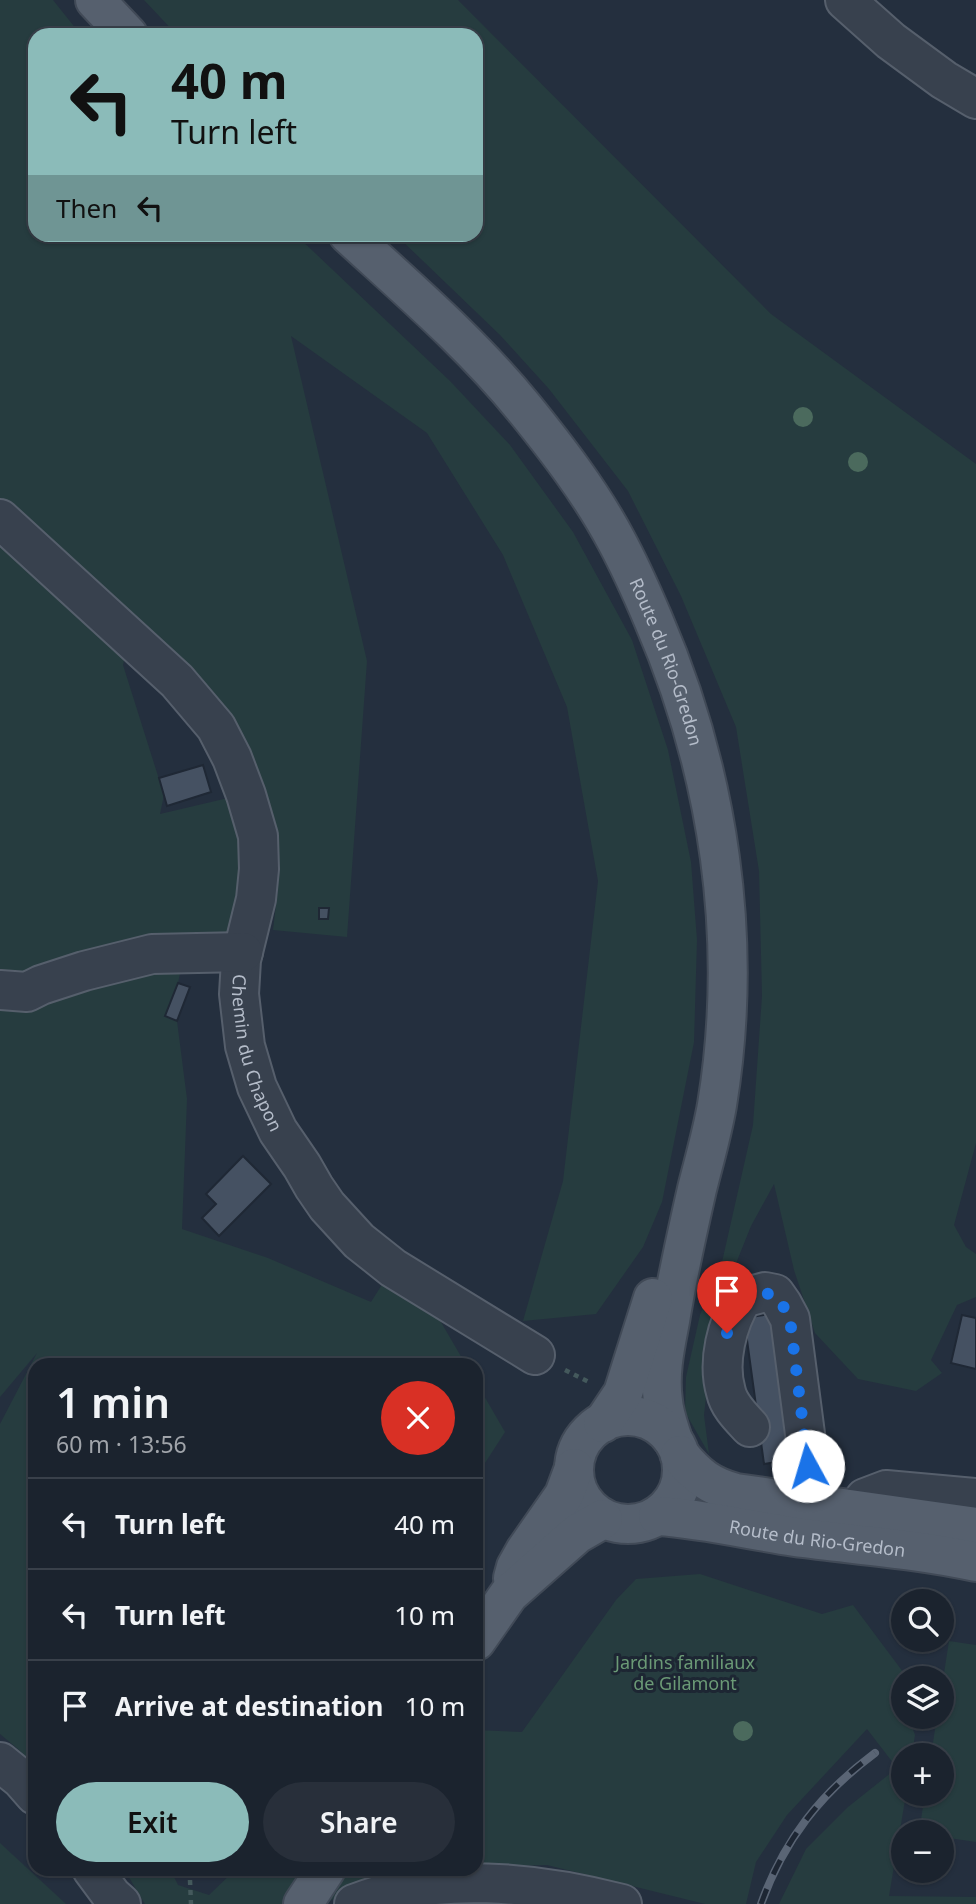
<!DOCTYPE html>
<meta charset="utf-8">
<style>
:root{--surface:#1b232e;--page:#282f3a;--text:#f1f3f6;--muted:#a0a4aa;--line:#39404a;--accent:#8bbbb9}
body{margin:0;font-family:"Noto Sans",sans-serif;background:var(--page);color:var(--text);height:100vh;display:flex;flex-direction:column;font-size:26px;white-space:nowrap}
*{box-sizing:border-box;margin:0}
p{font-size:23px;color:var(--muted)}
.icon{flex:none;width:38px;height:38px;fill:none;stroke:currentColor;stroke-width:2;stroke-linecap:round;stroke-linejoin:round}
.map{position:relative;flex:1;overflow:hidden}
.panel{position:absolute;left:28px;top:1358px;width:455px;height:518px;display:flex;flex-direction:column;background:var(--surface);border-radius:21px;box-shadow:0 2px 5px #0004,0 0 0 2px var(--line)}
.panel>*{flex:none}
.guide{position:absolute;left:28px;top:28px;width:455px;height:214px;border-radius:21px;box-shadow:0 2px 5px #0004,0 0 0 2px var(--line);background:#8bbbb9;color:#111;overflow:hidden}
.buttons{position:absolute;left:891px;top:1589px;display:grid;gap:14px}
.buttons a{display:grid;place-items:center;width:63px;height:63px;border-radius:50%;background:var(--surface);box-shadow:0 2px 5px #0004,0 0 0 2px var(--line);font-size:35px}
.pin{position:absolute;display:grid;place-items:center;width:60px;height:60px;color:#fff;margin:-72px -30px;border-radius:50% 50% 50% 0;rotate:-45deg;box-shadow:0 0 7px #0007}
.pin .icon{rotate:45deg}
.me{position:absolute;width:77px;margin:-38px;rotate:354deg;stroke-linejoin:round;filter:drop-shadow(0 0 5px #0008)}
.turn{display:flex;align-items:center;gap:24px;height:147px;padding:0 28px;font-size:32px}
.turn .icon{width:91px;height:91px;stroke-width:2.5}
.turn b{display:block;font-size:49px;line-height:60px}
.then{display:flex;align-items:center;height:66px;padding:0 28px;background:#0003;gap:14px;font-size:26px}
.round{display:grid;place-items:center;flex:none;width:74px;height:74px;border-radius:37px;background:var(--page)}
.overview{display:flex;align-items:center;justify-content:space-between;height:119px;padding:0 28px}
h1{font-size:42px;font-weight:600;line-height:52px}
.primary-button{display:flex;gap:14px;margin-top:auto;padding:14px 28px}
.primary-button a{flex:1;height:80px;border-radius:42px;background:var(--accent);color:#111;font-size:28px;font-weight:600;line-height:80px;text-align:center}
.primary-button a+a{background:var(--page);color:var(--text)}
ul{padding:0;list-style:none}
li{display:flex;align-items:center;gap:21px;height:91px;padding:0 28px;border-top:2px solid var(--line)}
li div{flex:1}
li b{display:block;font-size:26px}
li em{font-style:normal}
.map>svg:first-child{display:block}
.green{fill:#263c3f}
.building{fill:#455162;stroke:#1f2835;stroke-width:2}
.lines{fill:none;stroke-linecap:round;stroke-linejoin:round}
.minor-casing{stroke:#565f6c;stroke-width:42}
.major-casing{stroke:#414a57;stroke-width:42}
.path{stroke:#44595c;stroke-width:4.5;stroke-dasharray:5 5;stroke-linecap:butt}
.minor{stroke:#38414e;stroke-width:38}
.major{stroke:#56606e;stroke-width:38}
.rail-casing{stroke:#5a6575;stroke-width:8}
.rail{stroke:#1d2633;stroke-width:5;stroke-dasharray:16;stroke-linecap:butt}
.tree{fill:#4b6a5d}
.route{stroke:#1a73e8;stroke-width:12;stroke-dasharray:0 21.6}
.labels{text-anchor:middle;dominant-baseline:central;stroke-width:6;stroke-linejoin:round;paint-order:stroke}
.street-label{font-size:18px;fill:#b4bcc9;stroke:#1d2633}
.park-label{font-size:18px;fill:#6b9a76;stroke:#1d2633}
</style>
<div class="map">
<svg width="976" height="1904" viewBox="0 0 976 1904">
<rect width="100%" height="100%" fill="#242f3e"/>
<!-- green -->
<g class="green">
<path d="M0,0h53l28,35h-46v199l261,1 154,146 60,64 63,87 59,108 36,110 23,112 6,78 -3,102 -32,160 -19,45 -47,67 -73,7 40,-140 35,-300 -31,-174 -64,-152 -76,-122 -136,-97 76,325 -20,276 -74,-7 5,-42 -18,-110 -67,-105 -193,-169z"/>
<path d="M144,0h314l313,314 205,150v679l-22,82 12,22 10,7v43l-19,8 -26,55 11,13 -26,18 -58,-12 -43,-46 -21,-63 -20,-86 -23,42 -36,90 -11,99 5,39 -24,-42 1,-35 14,-62 22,-53 31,-137 9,-129 -3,-125 -23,-144 -55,-131 -53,-105 -79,-102 -49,-54 -104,-100 80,-1v-199h-299z"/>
<path d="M0,533l126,117 -3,15 41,130 -4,19 85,-20 2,135 -63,24 -6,30 -13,33 12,5 10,78 -5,130 86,29 103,44 19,-30 41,33 35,60h-431v334l-5,-3 5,6v64l-17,-17 -18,-15v-310l37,-71 -37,44z"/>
<path d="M476,1382l29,50 -29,45z"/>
<path d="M700,1574l122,40 31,-9 50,67 -7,43 13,3 6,17 -3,20h-9v39h3l-17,102 87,1v7h-197l27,-55 42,-42 49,-39 -30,-39 -80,86 -31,47 -10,42h-41l-158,-39 -71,2v-137l46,2 94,-132 20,-21z"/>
<path d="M949,1641l27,4v197l-34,-5v-5h-23l6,-38h17v-39h-11l6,-38h5v-31z"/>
<path d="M0,1843l66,61h-66z"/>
<path d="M124,1869h46l8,16 31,10 27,-26h183l-21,1 -39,11 -33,23h-181z"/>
</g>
<!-- building -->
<g class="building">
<path d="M203,765l8,27 -44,14 -8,-28z"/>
<path d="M319,908h10l-1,11h-9z"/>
<path d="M178,983l12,4 -13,34 -12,-5z"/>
<path d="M243,1156l28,28 -52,52 -17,-18 14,-14 -10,-10z"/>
<path d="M776,1313l20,146 -32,5 -20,-146z"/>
<path d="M962,1315l14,3v51l-25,-6z"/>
<path d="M901,1685h2v32l-7,-1z"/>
</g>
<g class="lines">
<defs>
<g id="minor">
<path d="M845,0l46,41 53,39 32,19"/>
<path id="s1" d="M0,519l177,162 39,46 16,31 14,37 12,41 1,33 -3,30 -15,61 -2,34 6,52 12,41 21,44 24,35 12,21 13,19 32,35 34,27 142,87"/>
<path d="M0,990l27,2 14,-7 43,-14 68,-17 91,-2"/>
<path d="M750,1427c-9,-10 -21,-21 -24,-35 -9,-30 1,-69 17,-94l22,-6 10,2 7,10 8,15 18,138v9l-5,36"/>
<path d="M844,1531l21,-33 21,-8 90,8"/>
<path d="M0,1762l21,17 14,16"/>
<path d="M92,1869l20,27 9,8"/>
<path d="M354,1904c82,-33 184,-22 268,0"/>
</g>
<g id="major">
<path d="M95,0l33,35"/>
<path id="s2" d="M348,234c61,56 124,110 176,174 34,42 67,85 92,132 14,26 26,53 37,79 66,153 91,321 64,486 -5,29 -13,56 -20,84 -10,44 -20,88 -27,132 -5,26 -11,53 -7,80 1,13 6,26 10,39"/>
<circle cx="628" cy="1470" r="54"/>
<path d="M603,1423l20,-30 30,-95"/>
<path d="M680,1455c17,21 30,31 56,38l240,34"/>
<path id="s3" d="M658,1516c46,3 91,14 137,21 61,8 122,12 181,25"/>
<path d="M513,1578l3,-11 9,-16 39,-56 10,-27"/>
<path d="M476,1641l33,-47 68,-60 26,-15"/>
<path d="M303,1904l23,-35"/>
</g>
</defs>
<!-- minor casing -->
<use href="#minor" class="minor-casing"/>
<!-- major casing -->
<use href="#major" class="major-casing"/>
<!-- path -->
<g class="path">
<path d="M565,1370l26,13"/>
<path d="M190,1880l1,24"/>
</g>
<!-- minor -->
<use href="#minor" class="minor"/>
<!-- major -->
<use href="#major" class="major"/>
<defs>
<path id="rail" d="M761,1904c23,-64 59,-110 114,-151"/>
</defs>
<!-- rail casing -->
<use href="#rail" class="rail-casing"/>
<!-- rail -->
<use href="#rail" class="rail"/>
</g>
<!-- trees -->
<g class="tree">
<circle cx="803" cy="417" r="10"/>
<circle cx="858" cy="462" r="10"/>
<circle cx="743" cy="1731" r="10"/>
</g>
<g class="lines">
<!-- route -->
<path class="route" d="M727,1333l8,-23 8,-13c29,-8 34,-4 47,22l18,147"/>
</g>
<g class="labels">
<!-- street labels -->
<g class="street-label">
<text stroke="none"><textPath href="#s2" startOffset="541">Route du Rio-Gredon</textPath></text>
<text stroke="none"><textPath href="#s1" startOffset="639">Chemin du Chapon</textPath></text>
<text stroke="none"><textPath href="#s3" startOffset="161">Route du Rio-Gredon</textPath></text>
</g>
<!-- park labels -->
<g class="park-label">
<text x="685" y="1662">Jardins familiaux<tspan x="685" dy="21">de Gilamont</tspan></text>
</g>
</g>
</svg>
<div class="buttons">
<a><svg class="icon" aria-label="search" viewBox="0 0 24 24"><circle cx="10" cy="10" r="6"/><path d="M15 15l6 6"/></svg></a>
<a><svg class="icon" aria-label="layers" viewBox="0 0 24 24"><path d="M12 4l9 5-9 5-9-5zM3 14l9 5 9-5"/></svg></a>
<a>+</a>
<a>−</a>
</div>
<div class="pin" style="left:727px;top:1333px;background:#d93025"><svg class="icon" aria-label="arrive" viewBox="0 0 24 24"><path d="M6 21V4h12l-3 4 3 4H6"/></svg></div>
<svg class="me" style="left:808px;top:1466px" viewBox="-20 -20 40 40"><circle r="19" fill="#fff"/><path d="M0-13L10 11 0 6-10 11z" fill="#1a73e8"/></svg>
<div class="guide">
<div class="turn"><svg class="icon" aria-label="left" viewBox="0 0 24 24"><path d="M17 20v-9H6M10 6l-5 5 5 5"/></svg><div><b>40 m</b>Turn left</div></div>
<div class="then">Then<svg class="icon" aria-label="left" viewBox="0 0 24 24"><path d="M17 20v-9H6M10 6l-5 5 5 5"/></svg></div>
</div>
<section class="panel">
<div class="overview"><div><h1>1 min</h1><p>60 m · 13:56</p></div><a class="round" style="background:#d93025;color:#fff"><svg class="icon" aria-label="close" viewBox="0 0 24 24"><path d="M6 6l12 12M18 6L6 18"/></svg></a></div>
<ul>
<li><svg class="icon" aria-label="left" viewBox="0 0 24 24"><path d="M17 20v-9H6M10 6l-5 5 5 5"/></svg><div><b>Turn left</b></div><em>40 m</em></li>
<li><svg class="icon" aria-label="left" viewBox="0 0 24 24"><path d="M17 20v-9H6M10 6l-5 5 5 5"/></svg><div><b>Turn left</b></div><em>10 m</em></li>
<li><svg class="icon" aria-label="arrive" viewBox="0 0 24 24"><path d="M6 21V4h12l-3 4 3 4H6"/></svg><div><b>Arrive at destination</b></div><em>10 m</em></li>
</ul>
<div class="primary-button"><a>Exit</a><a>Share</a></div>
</section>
</div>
